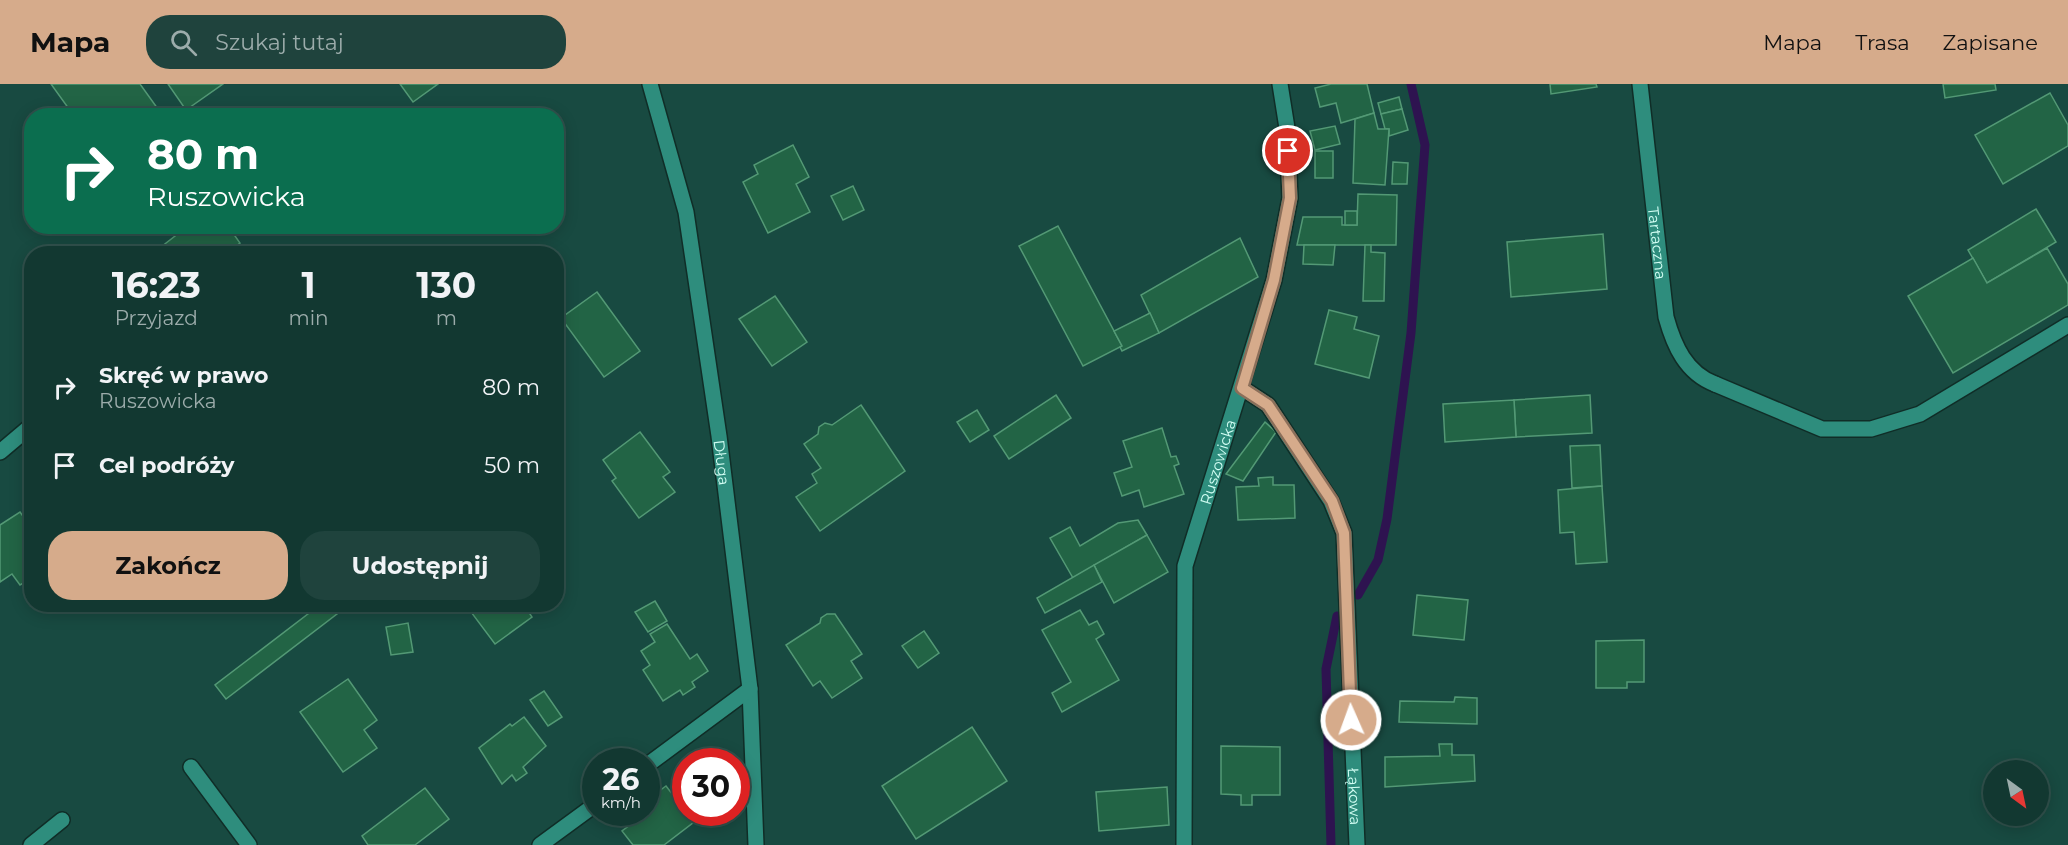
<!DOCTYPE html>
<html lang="pl">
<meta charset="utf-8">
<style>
:root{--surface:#123831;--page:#1f433d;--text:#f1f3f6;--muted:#9cacab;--line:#31524d;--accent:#d6ab8b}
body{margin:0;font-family:Montserrat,sans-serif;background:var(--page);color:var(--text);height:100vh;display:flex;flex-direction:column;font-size:22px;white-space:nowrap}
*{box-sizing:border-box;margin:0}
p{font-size:20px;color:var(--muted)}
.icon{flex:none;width:33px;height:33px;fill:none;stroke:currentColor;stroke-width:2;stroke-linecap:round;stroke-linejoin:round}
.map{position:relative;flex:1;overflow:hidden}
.side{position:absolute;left:24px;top:162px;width:540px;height:366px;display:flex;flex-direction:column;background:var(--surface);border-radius:24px;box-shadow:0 3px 15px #0003,0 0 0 2px var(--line)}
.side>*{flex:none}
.guide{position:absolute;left:24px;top:24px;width:540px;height:126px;border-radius:24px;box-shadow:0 3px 15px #0003,0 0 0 2px var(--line);background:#0b6e4f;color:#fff;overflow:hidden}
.needle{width:39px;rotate:147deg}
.controls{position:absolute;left:1983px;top:676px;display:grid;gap:12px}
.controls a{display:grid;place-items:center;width:66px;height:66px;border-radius:50%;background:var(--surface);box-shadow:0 3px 15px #0003,0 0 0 2px var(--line);font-size:30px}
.speed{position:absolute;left:582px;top:664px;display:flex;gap:12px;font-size:30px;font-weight:700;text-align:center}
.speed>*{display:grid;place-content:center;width:78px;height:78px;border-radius:50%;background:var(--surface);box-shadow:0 3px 15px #0003,0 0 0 2px var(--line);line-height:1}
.speed small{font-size:15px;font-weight:400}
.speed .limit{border:9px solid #d22;background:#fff;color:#111}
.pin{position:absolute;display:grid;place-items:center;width:51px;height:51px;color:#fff;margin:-26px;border:3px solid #fff;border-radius:50%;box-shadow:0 2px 6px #0007}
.me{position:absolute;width:66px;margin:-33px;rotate:358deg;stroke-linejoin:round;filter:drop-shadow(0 0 4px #0008)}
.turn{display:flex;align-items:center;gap:21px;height:126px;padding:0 24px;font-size:27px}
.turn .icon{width:78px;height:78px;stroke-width:2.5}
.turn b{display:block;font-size:42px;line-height:51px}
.eta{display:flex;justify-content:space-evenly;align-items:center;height:102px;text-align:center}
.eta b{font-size:36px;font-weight:700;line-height:42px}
.primary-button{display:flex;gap:12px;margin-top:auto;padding:12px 24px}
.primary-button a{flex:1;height:69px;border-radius:24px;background:var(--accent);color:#111;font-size:24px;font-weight:700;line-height:69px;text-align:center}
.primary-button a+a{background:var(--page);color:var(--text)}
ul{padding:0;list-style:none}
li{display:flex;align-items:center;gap:18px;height:78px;padding:0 24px}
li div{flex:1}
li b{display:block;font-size:22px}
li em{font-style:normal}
header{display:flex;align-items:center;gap:36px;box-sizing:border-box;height:84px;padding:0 30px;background:var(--accent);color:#111}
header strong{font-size:28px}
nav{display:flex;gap:33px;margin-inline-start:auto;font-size:21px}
.search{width:420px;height:54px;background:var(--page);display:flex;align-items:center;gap:15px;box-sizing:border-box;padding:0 21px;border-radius:24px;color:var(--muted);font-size:22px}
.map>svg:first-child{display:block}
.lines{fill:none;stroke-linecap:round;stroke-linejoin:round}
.stream{stroke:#2e1350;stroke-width:9}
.building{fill:#226445;stroke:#539975;stroke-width:1.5}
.service-casing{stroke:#102d27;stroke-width:18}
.minor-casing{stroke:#102d27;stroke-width:18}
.service{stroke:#2e8d7d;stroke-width:15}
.minor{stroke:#2e8d7d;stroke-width:15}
.route-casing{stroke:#8b6f5a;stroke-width:15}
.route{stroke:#d6ab8b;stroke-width:10}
.labels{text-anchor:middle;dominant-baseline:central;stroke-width:6;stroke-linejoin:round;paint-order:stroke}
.street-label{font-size:15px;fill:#d4fff5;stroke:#184a41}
</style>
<header>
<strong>Mapa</strong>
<div class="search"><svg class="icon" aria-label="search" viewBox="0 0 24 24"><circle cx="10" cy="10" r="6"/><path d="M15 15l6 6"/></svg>Szukaj tutaj</div>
<nav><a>Mapa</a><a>Trasa</a><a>Zapisane</a></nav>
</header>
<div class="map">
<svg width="2068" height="761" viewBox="0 0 2068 761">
<rect width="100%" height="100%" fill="#184a41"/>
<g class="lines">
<!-- stream -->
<g class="stream">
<path d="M1358,511l20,-35 9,-41 24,-186 14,-188 -14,-61"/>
<path d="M1331,761l-5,-176 11,-53"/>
</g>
</g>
<!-- building -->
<g class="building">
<path d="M51,0h89l23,32h-89z"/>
<path d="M168,0h55l-37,26z"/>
<path d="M400,0h38l-25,18z"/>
<path d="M1331,0h36l7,29 -33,10 -5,-20 -16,4 -5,-19z"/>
<path d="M1550,0h46l1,3 -46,7z"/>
<path d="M1943,0h52l1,6 -51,8z"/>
<path d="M2050,9l18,32v21l-65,38 -28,-49z"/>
<path d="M1399,13l3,12 -21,5 -3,-11z"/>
<path d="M1402,25l6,21 -19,6v-7h-4l-4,-15z"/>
<path d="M1374,29l4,16h11l-4,56 -32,-2 2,-64z"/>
<path d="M1335,42l5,18 -25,6 -5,-19z"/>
<path d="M793,61l16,32 -13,7 14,28 -42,21 -25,-51 15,-8 -4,-9z"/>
<rect x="1315" y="67" width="18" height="27"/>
<path d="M1393,78l15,1 -1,21h-15z"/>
<path d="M853,102l11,24 -21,10 -12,-24z"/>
<path d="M1358,110l39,1 -1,50h-99l6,-28h39v8h15z"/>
<path d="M2036,125l20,33 -69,41 -19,-33z"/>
<rect x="1345" y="127" width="12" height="14"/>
<path d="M188,142h40l12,17 -14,11h-74z"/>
<path d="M1058,142l64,120 -39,20 -64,-120z"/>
<path d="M1603,150l4,55 -96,8 -4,-55z"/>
<path d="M1240,154l18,39 -99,56 -18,-38z"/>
<path d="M1304,161h31l-2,20 -30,-1z"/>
<path d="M1365,161h6v7l14,1 -1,48h-21z"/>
<path d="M2047,164l21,36v21l-115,68 -45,-77 65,-38 14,25z"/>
<path d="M597,208l43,59 -36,26 -43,-59z"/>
<path d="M775,212l32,46 -35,24 -33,-47z"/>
<path d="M1329,226l28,7 -3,12 25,7 -10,42 -54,-14z"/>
<path d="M1150,229l9,20 -37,18 -2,-4 2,-1 -8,-15z"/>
<path d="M1056,311l15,23 -62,41 -15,-23z"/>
<path d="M1590,311l2,38 -76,4 -2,-37z"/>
<path d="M1514,316l2,37 -71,5 -2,-38z"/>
<path d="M861,321l44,66 -85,60 -24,-34 21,-14 -5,-9 9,-6 -17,-24 14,-10 1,-7 6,-4 7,2z"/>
<path d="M977,326l12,20 -19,12 -13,-20z"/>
<path d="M1265,338l11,10 -33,49 -17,-7z"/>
<path d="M1162,344l9,29 5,-1 3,8 -5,2 10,28 -40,13 -5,-17 -17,6 -8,-23 18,-6 -9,-26z"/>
<path d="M640,348l30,40 -7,5 12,15 -36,26 -27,-37 4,-3 -13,-18z"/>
<path d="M1600,361l2,41 -30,2 -2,-42z"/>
<path d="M1273,393v8h21l1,33 -57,2 -2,-33 23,-1 -1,-8z"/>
<path d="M1602,402l5,76 -31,2 -2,-32 -14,1 -2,-43z"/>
<path d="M20,428l12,17v49l-12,7 -8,-11 -12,8v-57z"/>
<path d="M1138,436l9,15 -74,43 -23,-40 20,-11 10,19 38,-23z"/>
<path d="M1147,451l21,37 -54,31 -20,-38z"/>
<path d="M1094,481l8,17 -57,31 -8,-15z"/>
<path d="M1417,511l51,5 -4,40 -51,-5z"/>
<path d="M655,517l12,20 -19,11 -13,-20z"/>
<path d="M321,520h29l-124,95 -11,-14z"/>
<path d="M473,520h64l-9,7 4,6 -37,27 -27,-36z"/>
<path d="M1080,526l9,15 8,-4 7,13 -8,5 23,41 -57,32 -10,-19 19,-11 -29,-52z"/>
<path d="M827,530h8l27,40 -11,7 11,17 -30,20 -12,-17 -7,5 -27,-41 34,-22 1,-5z"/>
<path d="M408,539l5,29 -22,3 -5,-28z"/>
<path d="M667,540l23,35 7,-5 11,17 -16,11 3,5 -12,8 -3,-5 -17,11 -20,-31 7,-5 -9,-14 14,-9 -5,-8z"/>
<path d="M924,547l15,22 -21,15 -16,-22z"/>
<path d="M1644,556v42h-17v6h-31v-47z"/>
<path d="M348,595l29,41 -13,10 13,18 -34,24 -43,-60z"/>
<path d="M544,607l18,26 -14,9 -18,-26z"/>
<path d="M1455,613l22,1v26l-78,-2 1,-21 54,1z"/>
<path d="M524,633l22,29 -23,21 4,6 -11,8 -4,-6 -10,9 -23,-36 31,-24 2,2z"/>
<path d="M972,643l35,54 -91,58 -34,-53z"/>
<path d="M1439,660h13v11h22l1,26 -90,6v-30l55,-1z"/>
<path d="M1221,662l59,1v48h-28v10h-11v-10l-20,-1z"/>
<path d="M666,702l28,36 -30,23h-31l-11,-14 31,-23 -6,-8z"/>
<path d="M1167,703l2,38 -70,6 -3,-39z"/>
<path d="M425,704l24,31 -34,26h-47l-6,-9z"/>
</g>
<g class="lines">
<defs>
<path id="service" d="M1715,300l107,45h49l49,-15 148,-89"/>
<g id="minor">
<path id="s1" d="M650,0l36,128 33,224 31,253 6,156"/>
<path id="s2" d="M1640,0l26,233c8,29 20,56 49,67"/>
<path id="s3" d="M1242,304l26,17 63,96 13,32 13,312"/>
<path d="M0,368l32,-27"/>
<path d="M646,682l104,-77"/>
<path d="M191,683l58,78"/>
<path d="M31,761l31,-25"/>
<path d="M540,761l56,-41"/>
<path id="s4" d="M1184,761l1,-279 89,-286 16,-82 -3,-70 -7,-44"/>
</g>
</defs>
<!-- service casing -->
<use href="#service" class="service-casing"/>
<!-- minor casing -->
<use href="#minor" class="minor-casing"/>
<!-- service -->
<use href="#service" class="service"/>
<!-- minor -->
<use href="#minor" class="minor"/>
</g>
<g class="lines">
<defs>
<path id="route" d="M1288,67l2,47 -16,82 -32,108 26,17 64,96 12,32 7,187"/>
</defs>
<!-- route casing -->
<use href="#route" class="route-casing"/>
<!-- route -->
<use href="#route" class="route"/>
</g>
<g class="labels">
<!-- street labels -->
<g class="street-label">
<text stroke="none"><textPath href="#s2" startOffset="160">Tartaczna</textPath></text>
<text stroke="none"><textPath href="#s1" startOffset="386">Długa</textPath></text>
<text stroke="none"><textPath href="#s4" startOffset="388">Ruszowicka</textPath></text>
<text stroke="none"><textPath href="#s3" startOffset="444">Łąkowa</textPath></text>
</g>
</g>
</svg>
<div class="controls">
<a><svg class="needle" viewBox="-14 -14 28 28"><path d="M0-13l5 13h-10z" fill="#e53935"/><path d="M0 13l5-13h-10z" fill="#9cacab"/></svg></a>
</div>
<div class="speed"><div>26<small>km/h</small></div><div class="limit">30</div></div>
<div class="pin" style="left:1288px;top:67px;background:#d93025"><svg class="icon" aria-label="arrive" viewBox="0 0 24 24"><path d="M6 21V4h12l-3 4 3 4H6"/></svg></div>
<svg class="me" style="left:1351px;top:636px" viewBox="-20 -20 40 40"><circle r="17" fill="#d6ab8b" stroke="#fff" stroke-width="3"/><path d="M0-11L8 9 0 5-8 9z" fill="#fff"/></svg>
<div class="guide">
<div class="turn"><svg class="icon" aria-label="right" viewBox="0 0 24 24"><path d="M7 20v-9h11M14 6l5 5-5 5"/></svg><div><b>80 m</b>Ruszowicka</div></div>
</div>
<section class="side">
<div class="eta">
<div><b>16:23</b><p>Przyjazd</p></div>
<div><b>1</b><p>min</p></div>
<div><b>130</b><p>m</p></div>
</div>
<ul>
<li><svg class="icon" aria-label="right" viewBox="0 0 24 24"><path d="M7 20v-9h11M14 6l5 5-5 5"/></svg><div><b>Skręć w prawo</b><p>Ruszowicka</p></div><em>80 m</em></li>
<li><svg class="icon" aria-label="arrive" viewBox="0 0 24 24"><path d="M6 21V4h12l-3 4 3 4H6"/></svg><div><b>Cel podróży</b></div><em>50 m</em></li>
</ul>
<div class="primary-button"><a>Zakończ</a><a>Udostępnij</a></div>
</section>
</div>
